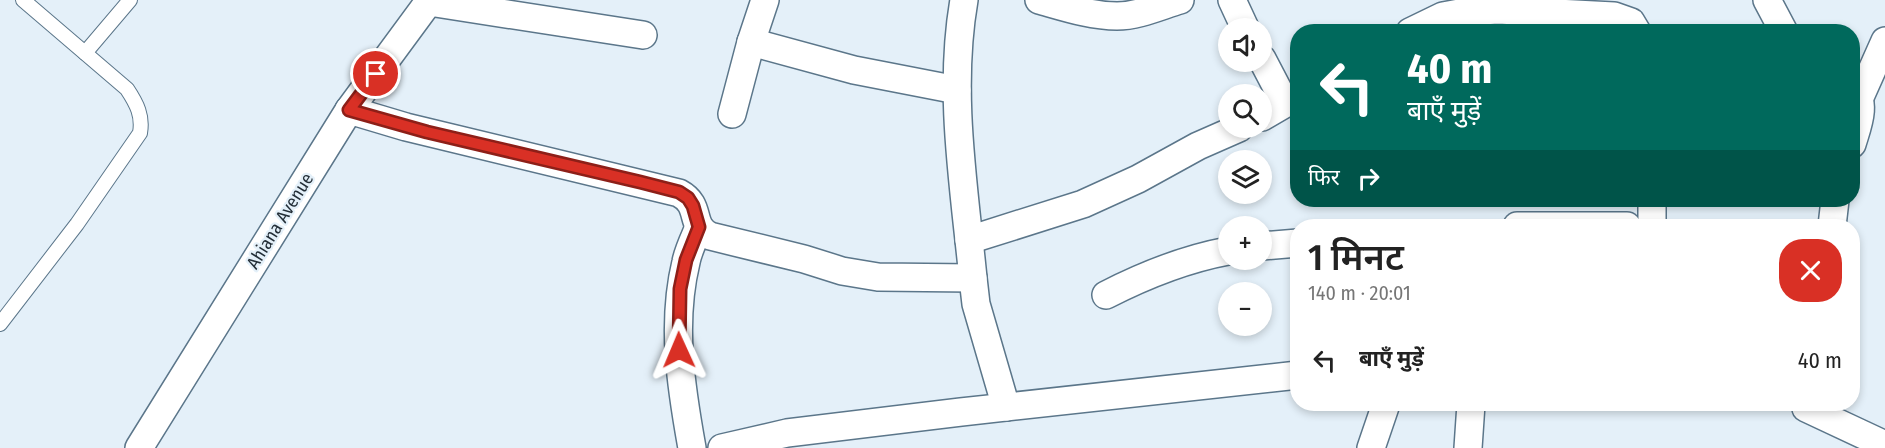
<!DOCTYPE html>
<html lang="hi">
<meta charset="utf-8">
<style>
:root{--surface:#fff;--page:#f6f6f6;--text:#222;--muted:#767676}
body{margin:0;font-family:"Fira Sans Condensed","Noto Sans Devanagari",sans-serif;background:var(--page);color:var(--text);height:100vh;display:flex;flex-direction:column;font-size:22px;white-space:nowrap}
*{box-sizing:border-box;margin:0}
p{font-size:20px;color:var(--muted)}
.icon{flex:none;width:33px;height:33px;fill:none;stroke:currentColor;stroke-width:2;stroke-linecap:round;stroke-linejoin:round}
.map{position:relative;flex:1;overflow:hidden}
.drawer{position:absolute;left:1290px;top:219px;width:570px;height:192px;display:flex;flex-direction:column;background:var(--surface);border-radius:24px;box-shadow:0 3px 9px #0003}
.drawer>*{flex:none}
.guide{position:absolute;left:1290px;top:24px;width:570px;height:183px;border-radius:24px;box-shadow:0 3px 9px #0003;background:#00695c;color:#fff;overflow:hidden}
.buttons{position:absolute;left:1218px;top:18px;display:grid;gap:12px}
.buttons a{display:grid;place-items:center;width:54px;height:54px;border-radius:50%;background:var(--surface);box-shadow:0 3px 9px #0003;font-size:30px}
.pin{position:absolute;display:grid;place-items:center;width:51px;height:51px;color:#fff;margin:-26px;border:3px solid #fff;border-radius:50%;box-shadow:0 2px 6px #0007}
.me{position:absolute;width:66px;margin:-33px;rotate:359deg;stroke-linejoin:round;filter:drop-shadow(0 0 4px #0008)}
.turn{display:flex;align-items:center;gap:21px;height:126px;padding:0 18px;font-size:27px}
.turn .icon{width:78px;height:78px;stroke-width:2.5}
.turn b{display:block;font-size:42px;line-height:51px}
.then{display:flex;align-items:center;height:57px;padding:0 18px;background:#0003;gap:12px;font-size:22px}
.round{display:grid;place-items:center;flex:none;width:63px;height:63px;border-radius:24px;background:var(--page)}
.head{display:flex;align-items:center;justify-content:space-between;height:102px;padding:0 18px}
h1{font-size:36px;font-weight:600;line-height:45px}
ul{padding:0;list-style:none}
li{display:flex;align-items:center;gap:18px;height:78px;padding:0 18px}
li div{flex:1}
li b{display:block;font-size:22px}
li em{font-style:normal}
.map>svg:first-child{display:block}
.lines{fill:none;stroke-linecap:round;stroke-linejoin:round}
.service-casing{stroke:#5b768a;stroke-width:16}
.minor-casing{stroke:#5b768a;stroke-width:30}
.service{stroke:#fff;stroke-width:14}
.minor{stroke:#fff;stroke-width:27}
.route-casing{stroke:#8d1f18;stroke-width:15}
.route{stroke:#d93025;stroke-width:10}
.labels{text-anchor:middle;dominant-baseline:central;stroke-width:4.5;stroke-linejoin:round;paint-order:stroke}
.street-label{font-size:18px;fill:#232e37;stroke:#e4f0f9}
</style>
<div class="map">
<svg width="1885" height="448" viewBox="0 0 1885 448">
<rect width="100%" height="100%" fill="#e4f0f9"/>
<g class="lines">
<defs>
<g id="service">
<path d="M85,53l45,-53"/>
<path d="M0,324l77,-100 63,-91c3,-17 -3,-29 -13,-44l-104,-89"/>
</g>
<g id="minor">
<path d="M964,0c-16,92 0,186 9,278l3,26 30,103"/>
<path d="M1039,0c25,7 52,16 78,16 21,0 43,-10 63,-16"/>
<path d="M1232,0l13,28"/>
<path d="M1767,0l17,32"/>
<path d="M429,2l214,33"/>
<path d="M1410,32l33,-16 22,-4 33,-2 116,6 17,6 6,10"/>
<path d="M751,42l103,28 103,20"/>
<path d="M1262,59l23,44"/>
<path d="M1852,89c16,13 5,38 0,55"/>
<path d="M1860,97l25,-56"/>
<path d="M349,110l57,17 273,66c24,13 9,32 31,43l94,23 38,12 36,6 95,1"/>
<path d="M732,114l19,-72 14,-42"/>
<path d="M1262,117l36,-21"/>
<path d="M1652,200v26"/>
<path d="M1517,226h110"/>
<path d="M1832,226l3,-26"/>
<path d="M969,240l114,-36 55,-25 60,-33 41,-18"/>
<path d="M1262,246l36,-3"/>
<path d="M1106,295c39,-20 79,-36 122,-44"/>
<path d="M1806,404v4l79,37"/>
<path d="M139,448l210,-338 81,-110"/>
<path d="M692,448c-11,-61 -21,-124 -6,-186 2,-11 8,-23 13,-35"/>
<path d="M722,448l65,-15 174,-21 337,-37"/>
<path d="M1371,448l15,-44"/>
<path d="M1468,448l3,-44"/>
</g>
</defs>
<!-- service casing -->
<use href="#service" class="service-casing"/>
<!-- minor casing -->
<use href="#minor" class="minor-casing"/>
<!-- service -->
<use href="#service" class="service"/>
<!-- minor -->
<use href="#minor" class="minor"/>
</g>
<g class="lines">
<defs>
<path id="route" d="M376,74l-27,36 78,22 213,50 39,10 9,6 5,8 6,21 -13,33 -6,29 -1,61"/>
</defs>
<!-- route casing -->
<use href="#route" class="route-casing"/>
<!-- route -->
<use href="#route" class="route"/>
</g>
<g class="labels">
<!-- street labels -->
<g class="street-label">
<text transform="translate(280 221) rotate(-58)">Ahiana Avenue</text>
</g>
</g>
</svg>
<div class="buttons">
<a><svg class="icon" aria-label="sound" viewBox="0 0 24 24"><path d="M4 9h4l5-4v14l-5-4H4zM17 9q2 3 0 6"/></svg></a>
<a><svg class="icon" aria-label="search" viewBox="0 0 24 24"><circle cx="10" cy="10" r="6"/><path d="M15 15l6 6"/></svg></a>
<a><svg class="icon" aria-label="layers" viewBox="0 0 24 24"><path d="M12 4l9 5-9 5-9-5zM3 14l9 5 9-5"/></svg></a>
<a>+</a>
<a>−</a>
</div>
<div class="pin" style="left:376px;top:74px;background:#d93025"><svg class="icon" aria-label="arrive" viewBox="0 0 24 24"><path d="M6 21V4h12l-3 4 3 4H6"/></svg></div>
<svg class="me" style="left:679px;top:350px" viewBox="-20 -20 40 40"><path d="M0-17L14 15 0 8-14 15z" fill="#d93025" stroke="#fff" stroke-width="4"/></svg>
<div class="guide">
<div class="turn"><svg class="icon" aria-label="left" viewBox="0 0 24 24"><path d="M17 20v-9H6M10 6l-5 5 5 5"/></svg><div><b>40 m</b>बाएँ मुड़ें</div></div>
<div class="then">फिर<svg class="icon" aria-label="right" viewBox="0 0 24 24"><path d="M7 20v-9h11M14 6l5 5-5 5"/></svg></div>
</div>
<section class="drawer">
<div class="head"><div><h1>1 मिनट</h1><p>140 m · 20:01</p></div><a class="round" style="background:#d93025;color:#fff"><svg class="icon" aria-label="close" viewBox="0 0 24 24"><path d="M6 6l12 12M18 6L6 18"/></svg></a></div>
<ul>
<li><svg class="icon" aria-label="left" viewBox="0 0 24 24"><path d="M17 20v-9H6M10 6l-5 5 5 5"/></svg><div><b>बाएँ मुड़ें</b></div><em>40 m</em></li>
</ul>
</section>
</div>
